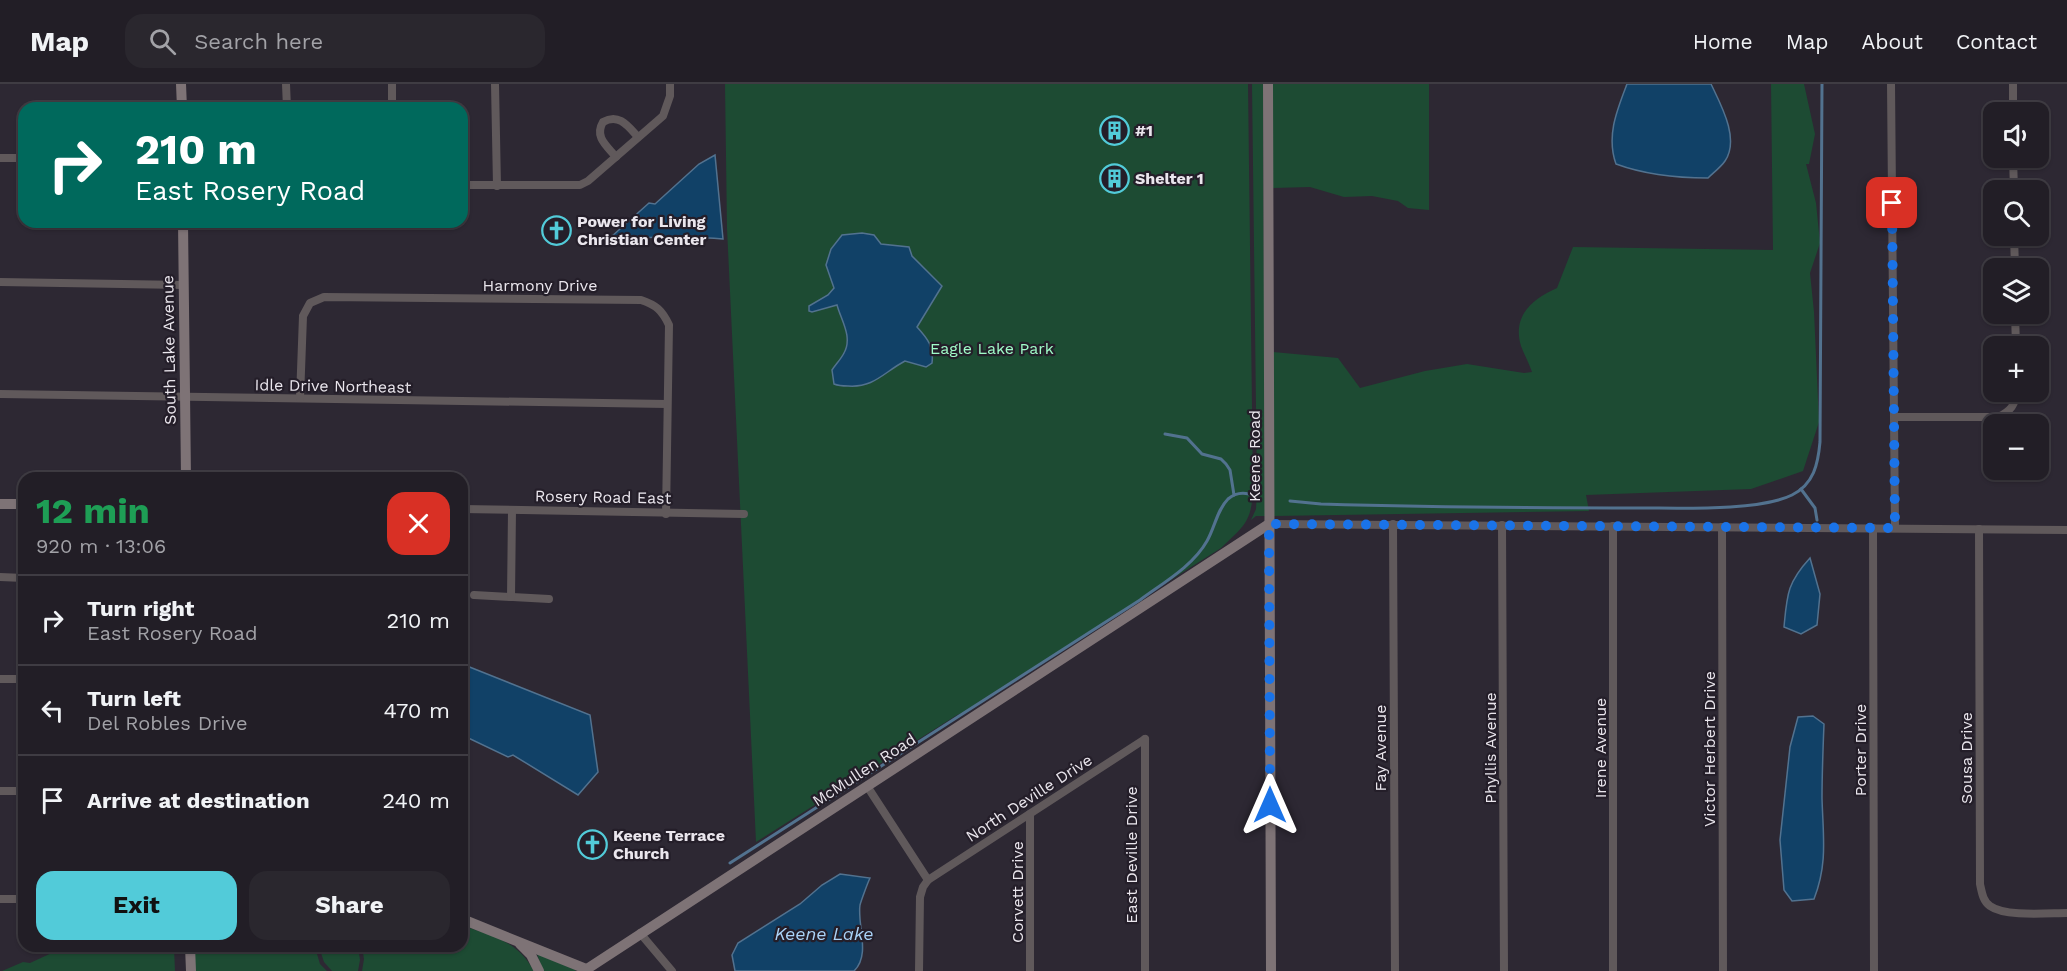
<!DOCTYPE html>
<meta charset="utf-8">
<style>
:root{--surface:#221e26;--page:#2a272e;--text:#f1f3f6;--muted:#a2a2a7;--line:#3f3c43;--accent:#52cbd9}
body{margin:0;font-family:"Work Sans",sans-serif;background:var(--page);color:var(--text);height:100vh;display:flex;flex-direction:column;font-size:22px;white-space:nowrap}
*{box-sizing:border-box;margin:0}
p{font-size:20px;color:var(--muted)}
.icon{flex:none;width:33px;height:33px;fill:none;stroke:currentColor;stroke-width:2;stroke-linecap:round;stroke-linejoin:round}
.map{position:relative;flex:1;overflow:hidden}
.drawer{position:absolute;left:18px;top:388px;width:450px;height:480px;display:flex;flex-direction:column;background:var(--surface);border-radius:18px;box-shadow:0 2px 4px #0004,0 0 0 2px var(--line)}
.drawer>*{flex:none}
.banner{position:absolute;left:18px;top:18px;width:450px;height:126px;border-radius:18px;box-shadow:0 2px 4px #0004,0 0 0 2px var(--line);background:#00695c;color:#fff;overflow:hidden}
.buttons{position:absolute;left:1983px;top:18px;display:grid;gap:12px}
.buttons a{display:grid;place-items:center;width:66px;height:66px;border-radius:12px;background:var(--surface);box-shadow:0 2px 4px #0004,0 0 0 2px var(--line);font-size:30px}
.pin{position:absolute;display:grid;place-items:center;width:51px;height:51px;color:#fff;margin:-26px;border-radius:12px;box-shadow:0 3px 9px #0006}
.me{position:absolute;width:66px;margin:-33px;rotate:0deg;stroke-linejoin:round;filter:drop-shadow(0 0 4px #0008)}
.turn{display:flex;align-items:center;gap:21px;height:126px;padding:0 18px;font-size:27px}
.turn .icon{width:78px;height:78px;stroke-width:2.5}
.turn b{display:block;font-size:42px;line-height:51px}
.round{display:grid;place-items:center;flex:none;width:63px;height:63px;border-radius:18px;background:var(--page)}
.head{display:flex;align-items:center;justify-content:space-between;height:102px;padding:0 18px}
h1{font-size:36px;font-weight:700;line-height:45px;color:#1e9e55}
.primary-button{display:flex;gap:12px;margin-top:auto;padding:12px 18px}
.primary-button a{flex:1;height:69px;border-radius:18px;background:var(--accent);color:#111;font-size:24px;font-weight:700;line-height:69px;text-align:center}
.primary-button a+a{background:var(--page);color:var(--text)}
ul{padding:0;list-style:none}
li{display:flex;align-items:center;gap:18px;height:90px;padding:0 18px;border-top:2px solid var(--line)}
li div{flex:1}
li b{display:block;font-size:22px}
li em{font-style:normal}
header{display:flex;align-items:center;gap:36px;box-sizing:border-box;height:84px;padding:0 30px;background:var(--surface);border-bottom:2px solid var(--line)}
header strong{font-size:28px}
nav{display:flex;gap:33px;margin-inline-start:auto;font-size:21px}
.search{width:420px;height:54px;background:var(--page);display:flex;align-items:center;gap:15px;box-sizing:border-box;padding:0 21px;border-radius:18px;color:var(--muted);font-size:22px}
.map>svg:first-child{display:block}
.green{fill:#1d4b33}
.water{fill:#114167;stroke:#52728f;stroke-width:1.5}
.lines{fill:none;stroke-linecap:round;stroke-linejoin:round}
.stream{stroke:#52728f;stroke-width:3}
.street{stroke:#60595b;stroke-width:8}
.secondary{stroke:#7e7376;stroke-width:10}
.route{stroke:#1a73e8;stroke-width:10;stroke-dasharray:0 18}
.labels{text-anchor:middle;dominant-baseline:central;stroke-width:4.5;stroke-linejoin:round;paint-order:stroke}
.poi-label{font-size:16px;font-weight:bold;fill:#eae6ed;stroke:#241e29;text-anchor:start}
.street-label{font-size:16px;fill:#eae6ed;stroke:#241e29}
.park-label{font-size:16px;fill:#a0fbc8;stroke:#241e29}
.water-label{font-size:18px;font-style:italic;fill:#aad3f8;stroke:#241e29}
</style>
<header>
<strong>Map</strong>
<div class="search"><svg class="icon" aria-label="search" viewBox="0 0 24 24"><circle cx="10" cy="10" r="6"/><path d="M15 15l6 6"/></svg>Search here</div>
<nav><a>Home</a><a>Map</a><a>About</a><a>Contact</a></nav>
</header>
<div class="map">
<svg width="2067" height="887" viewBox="0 0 2067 887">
<rect width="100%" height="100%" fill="#2d2833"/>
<!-- green -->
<g class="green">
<path d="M725,0h523l5,404c-1,34 -9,38 -32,60l-244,155 -4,5 -16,7 -201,127 -29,-614z"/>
<path d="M1252,0h11l2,432h-9l-5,4 5,-11 1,-21z"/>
<path d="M1273,0h156v126l-21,-2 -10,-7 -26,-5 -28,1 -34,-10 -37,1z"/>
<path d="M1771,0h33l11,50 -6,30h-3l10,39 4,40 -10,30 4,39 5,110 -16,49 -52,18 -165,6 3,16 -315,5 -1,-164 65,6 22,30 65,-17 42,-7 57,9 8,-1c-3,-9 -8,-18 -11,-26 -9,-30 11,-47 36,-58l16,-41 200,3z"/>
<path d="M462,841c31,12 55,15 72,46h-172l2,-12 -2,-12 100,-1z"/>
<path d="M77,862l97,1 1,24h-173l21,-9 7,1 26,-12h13z"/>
<path d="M195,863h120l5,17 7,7h-132z"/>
<path d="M319,863h39l2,13 -2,11h-26l-8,-9z"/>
<path d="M537,870l39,16 -1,1h-32z"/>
</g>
<!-- water -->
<g class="water">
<path d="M1627,0h84c10,21 29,55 14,77 -4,6 -12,12 -17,17 -32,0 -62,-3 -92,-14 -10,-28 1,-54 11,-80z"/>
<path d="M715,71l8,84c-37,-4 -74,0 -112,-2l38,-34 6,1 44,-40z"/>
<path d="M862,149l12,2 7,9 28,3 3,9 30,30 -25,41c11,12 17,20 15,36l-6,4 -21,-6c-21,11 -31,27 -57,25 -6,0 -9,0 -14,-2l-2,-14c4,-6 9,-11 12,-17 9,-16 -3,-33 -7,-48l-25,7 -3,-1v-5l19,-11 6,-7 -8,-23 5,-16 11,-14z"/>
<path d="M1810,474l10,36 -3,31 -16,9 -17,-7c3,-32 3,-44 26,-69z"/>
<path d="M462,580l128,51 8,57 -20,23 -65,-40 -5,2 -46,-22z"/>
<path d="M1813,632l11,8c-1,25 -2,49 -2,74 1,38 6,65 -8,101l-22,2 -8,-11 -4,-50 10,-93 8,-30z"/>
<path d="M840,790l30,4c-2,4 -9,23 -10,27 -3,20 11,50 -6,66h-119l-3,-16 6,-12 62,-39 22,-19z"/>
</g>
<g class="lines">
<!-- stream -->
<g class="stream">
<path d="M1165,350l22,4 15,16 19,5 5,5 4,6 4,25"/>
<path d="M1801,405l14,19 2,12"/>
<path d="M1290,417l31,3c107,3 215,4 322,4 38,0 117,3 149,-13 22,-11 26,-31 28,-53l2,-358"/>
<path d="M730,779l410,-263c23,-17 53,-34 67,-59 8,-14 10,-31 21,-42 7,-6 13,-7 21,-5"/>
</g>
<!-- street -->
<g class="street">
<path d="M286,0l1,24"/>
<path d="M392,0v24"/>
<path d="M495,0l2,102"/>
<path d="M1891,0l4,444"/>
<path d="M2013,0v28"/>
<path d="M616,73c-9,-11 -22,-20 -13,-35 16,-9 25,4 35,15"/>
<path d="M0,74h24"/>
<path d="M2013,74l1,32"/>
<path d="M462,101h118l8,-4 75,-65 7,-20v-12"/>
<path d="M2014,152l1,32"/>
<path d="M0,198l184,3"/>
<path d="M2015,230l1,32"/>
<path d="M0,310l667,10"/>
<path d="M300,314l3,-82 7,-13 14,-6 317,3c15,5 21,10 28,25l-3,189"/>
<path d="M1895,333h103c12,-5 18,-12 18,-25"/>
<path d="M462,425l282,5"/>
<path d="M1269,440l798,6"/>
<path d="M1393,440l2,447"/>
<path d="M1502,441l2,446"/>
<path d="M1613,442v445"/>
<path d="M1722,443l1,444"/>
<path d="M1873,444l1,443"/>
<path d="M1979,445l1,355c2,9 3,17 10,22 15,11 58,7 77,7"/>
<path d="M0,493l24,1"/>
<path d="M474,511l75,4"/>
<path d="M511,513l1,-87"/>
<path d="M0,595h24"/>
<path d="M867,702l61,94 -5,7 -3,10 -1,74"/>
<path d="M0,707h24"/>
<path d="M928,796l217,-141"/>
<path d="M0,815h24"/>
<path d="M640,849l32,38"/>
<path d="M1030,887v-157"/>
<path d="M1145,887v-232"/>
</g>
<!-- secondary -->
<g class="secondary">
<path d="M181,0l1,24"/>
<path d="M1268,0l3,887"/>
<path d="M183,138l3,256"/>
<path d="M0,420h24"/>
<path d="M462,835l124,50"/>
<path d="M520,860l11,11 8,16"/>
<path d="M190,862l1,25"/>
<path d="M584,887l685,-447"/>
</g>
</g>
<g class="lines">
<!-- route -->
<path class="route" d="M1270,721l-1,-281 626,4 -3,-325"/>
</g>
<!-- icons -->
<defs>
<symbol id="building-ring" viewBox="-11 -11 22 22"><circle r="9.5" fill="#241e29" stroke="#52cbd9" stroke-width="1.5"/><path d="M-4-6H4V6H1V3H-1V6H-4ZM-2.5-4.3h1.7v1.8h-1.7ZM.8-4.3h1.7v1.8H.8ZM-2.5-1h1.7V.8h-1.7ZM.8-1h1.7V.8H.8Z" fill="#52cbd9"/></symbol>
<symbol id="church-ring" viewBox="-11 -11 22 22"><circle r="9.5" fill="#241e29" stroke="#52cbd9" stroke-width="1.5"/><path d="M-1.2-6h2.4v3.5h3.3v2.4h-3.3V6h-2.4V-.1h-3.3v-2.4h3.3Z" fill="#52cbd9"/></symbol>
</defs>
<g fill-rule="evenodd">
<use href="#building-ring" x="1098" y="30" width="33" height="33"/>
<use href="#building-ring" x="1098" y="78" width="33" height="33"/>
<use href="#church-ring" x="540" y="130" width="33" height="33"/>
<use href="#church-ring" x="576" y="744" width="33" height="33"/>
</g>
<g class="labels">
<!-- poi labels -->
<g class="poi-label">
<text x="1135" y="46">#1</text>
<text x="1135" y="94">Shelter 1</text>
<text x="577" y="137">Power for Living<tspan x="577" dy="18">Christian Center</tspan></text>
<text x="613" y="751">Keene Terrace<tspan x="613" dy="18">Church</tspan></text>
</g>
<!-- street labels -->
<g class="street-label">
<text x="540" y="201">Harmony Drive</text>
<text transform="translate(169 266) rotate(-91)">South Lake Avenue</text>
<text transform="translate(333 302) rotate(1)">Idle Drive Northeast</text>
<text transform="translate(1254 372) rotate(-90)">Keene Road</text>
<text transform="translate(603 413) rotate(1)">Rosery Road East</text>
<text transform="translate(1380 664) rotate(-90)">Fay Avenue</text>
<text transform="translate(1490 664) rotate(-90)">Phyllis Avenue</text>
<text transform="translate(1600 664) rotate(-90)">Irene Avenue</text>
<text transform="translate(1709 665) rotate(-90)">Victor Herbert Drive</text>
<text transform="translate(1860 666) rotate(-90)">Porter Drive</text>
<text transform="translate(1966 674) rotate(-90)">Sousa Drive</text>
<text transform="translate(864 686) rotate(-33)">McMullen Road</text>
<text transform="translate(1029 714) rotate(-33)">North Deville Drive</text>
<text transform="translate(1131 771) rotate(-90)">East Deville Drive</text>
<text transform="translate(1017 808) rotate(-90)">Corvett Drive</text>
</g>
<!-- park labels -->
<g class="park-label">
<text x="992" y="264">Eagle Lake Park</text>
</g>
<!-- water labels -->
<g class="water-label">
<text x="824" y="849">Keene Lake</text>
</g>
</g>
</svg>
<div class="buttons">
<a><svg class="icon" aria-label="sound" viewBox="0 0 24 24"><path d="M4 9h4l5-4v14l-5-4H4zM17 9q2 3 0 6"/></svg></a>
<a><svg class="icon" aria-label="search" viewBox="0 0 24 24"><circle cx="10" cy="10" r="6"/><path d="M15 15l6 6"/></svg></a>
<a><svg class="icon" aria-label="layers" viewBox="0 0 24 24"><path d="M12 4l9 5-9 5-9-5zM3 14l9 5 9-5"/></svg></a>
<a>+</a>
<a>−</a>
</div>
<div class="pin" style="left:1892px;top:119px;background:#d93025"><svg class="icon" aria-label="arrive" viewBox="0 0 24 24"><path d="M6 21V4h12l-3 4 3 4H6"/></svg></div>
<svg class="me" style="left:1270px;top:721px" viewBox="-20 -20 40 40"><path d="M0-17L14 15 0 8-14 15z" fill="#1a73e8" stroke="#fff" stroke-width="4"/></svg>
<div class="banner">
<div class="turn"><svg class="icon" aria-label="right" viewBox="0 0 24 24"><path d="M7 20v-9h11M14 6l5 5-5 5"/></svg><div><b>210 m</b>East Rosery Road</div></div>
</div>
<section class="drawer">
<div class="head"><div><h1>12 min</h1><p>920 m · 13:06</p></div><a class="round" style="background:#d93025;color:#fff"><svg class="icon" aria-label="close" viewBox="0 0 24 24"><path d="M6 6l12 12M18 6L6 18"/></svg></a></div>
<ul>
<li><svg class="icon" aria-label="right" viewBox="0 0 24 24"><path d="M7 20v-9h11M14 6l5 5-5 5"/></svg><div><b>Turn right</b><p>East Rosery Road</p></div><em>210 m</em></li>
<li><svg class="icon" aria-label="left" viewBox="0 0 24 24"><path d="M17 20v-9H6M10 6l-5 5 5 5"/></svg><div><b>Turn left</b><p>Del Robles Drive</p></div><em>470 m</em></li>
<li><svg class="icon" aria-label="arrive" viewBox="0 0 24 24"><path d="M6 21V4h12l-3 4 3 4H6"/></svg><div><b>Arrive at destination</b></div><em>240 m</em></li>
</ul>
<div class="primary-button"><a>Exit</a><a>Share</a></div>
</section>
</div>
